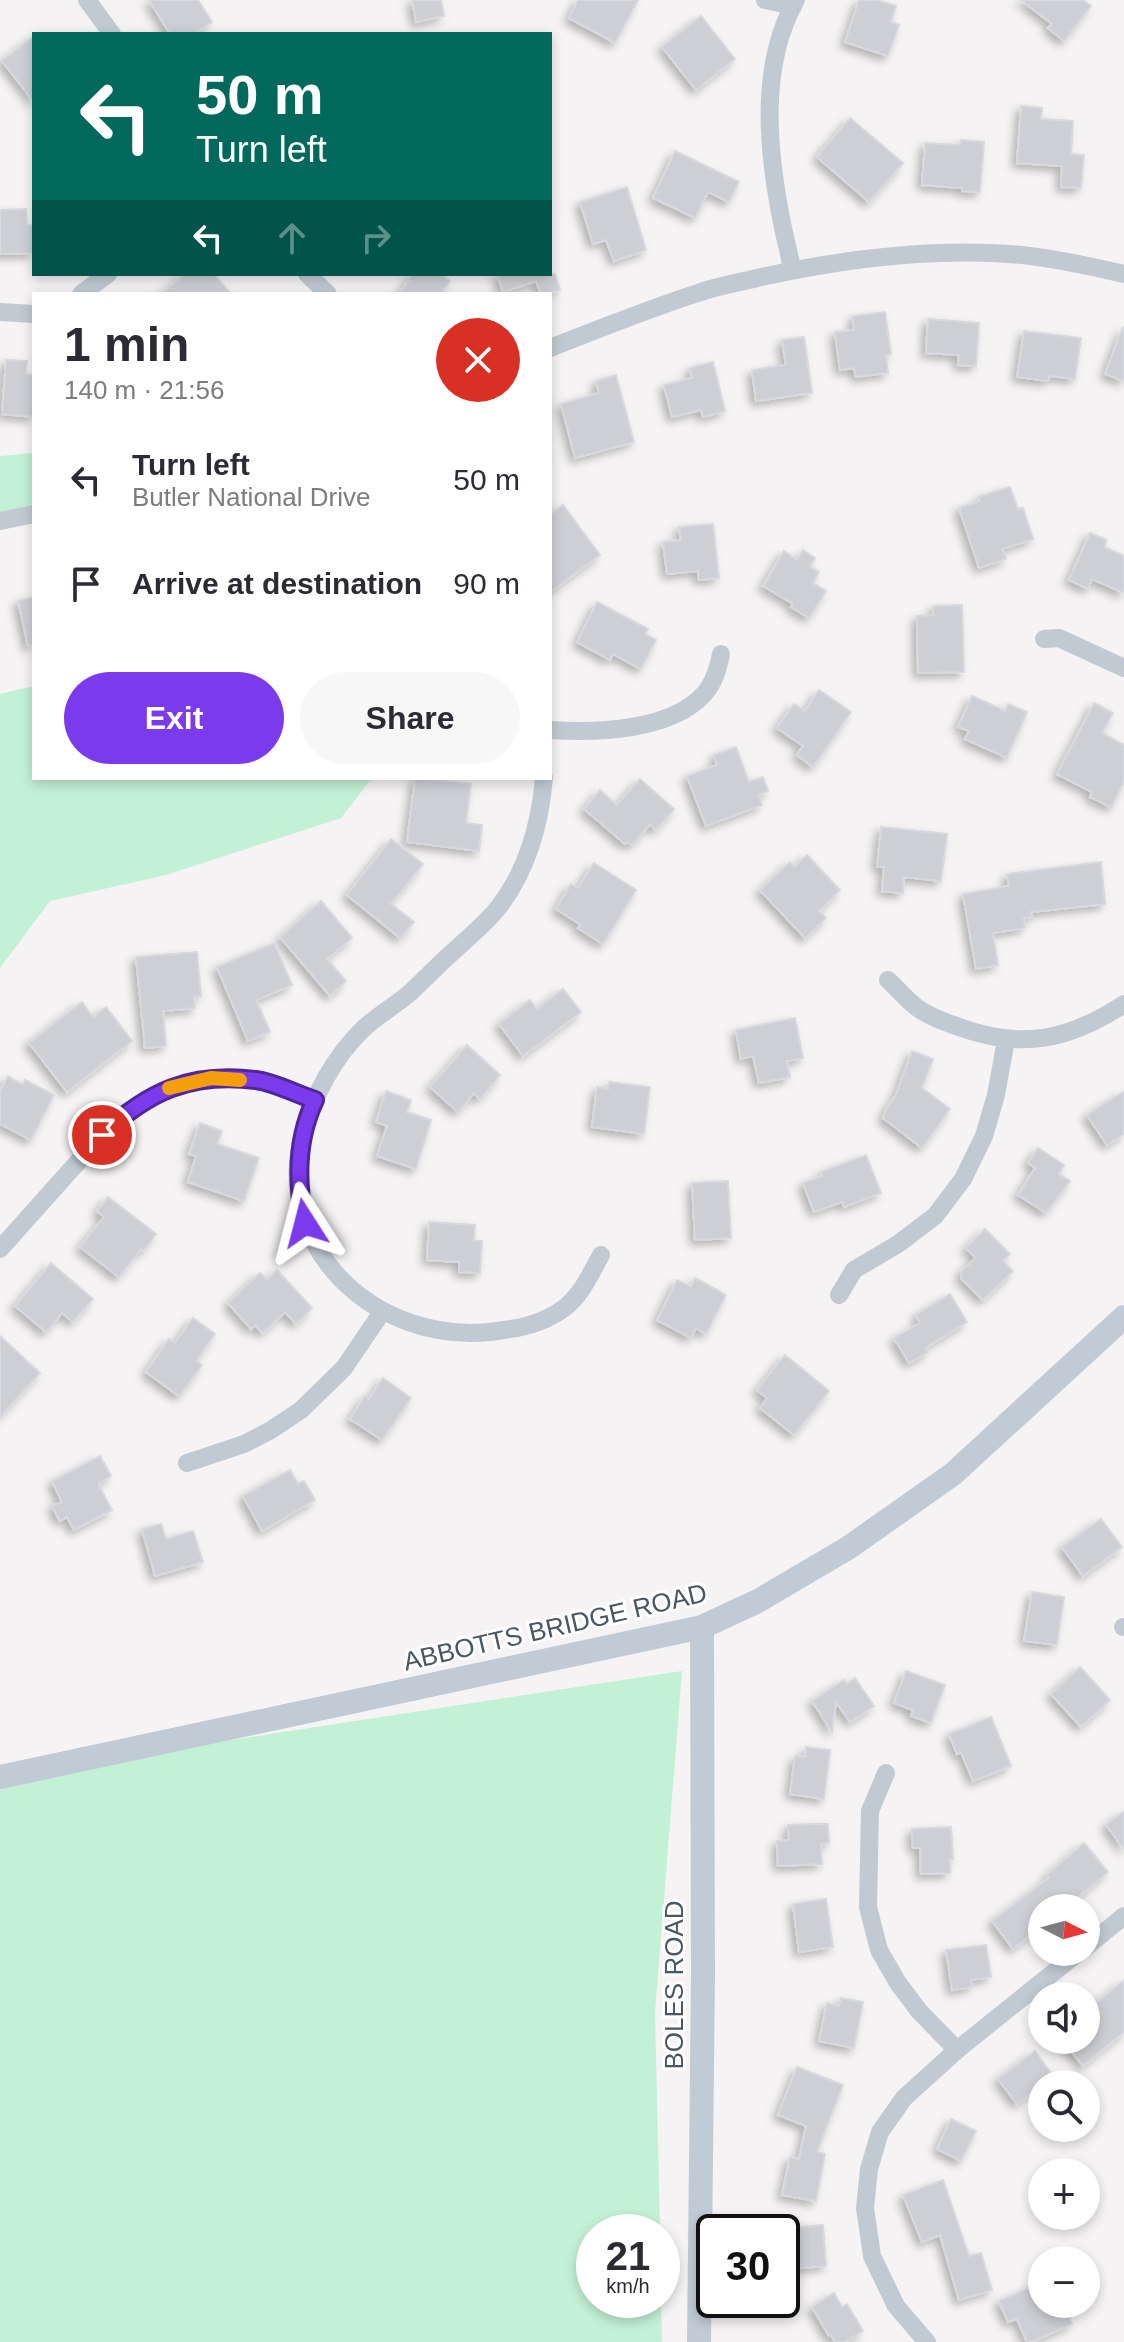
<!DOCTYPE html>
<meta charset="utf-8">
<style>
:root{--surface:#fff;--page:#f7f7f7;--text:#2b2b33;--muted:#7c7c81;--accent:#7c3aed}
body{margin:0;font-family:Arial,sans-serif;background:var(--page);color:var(--text);height:100vh;display:flex;flex-direction:column;font-size:30px;white-space:nowrap}
*{box-sizing:border-box;margin:0}
p{font-size:26px;color:var(--muted)}
.icon{flex:none;width:44px;height:44px;fill:none;stroke:currentColor;stroke-width:2;stroke-linecap:round;stroke-linejoin:round}
.map{position:relative;flex:1;overflow:hidden}
.side{position:absolute;left:32px;top:292px;width:520px;height:488px;display:flex;flex-direction:column;background:var(--surface);border-radius:0px;box-shadow:0 4px 12px #0003}
.side>*{flex:none}
.hud{position:absolute;left:32px;top:32px;width:520px;height:244px;border-radius:0px;box-shadow:0 4px 12px #0003;background:#00695c;color:#fff;overflow:hidden}
.needle{width:52px;rotate:96deg}
.fabs{position:absolute;left:1028px;top:1894px;display:grid;gap:16px}
.fabs a{display:grid;place-items:center;width:72px;height:72px;border-radius:50%;background:var(--surface);box-shadow:0 4px 12px #0003;font-size:40px}
.speed{position:absolute;left:576px;top:2214px;display:flex;gap:16px;font-size:40px;font-weight:700;text-align:center}
.speed>*{display:grid;place-content:center;width:104px;height:104px;border-radius:50%;background:var(--surface);box-shadow:0 4px 12px #0003;line-height:1}
.speed small{font-size:20px;font-weight:400}
.speed .limit{border:4px solid #111;border-radius:12px;background:#fff;color:#111}
.pin{position:absolute;display:grid;place-items:center;width:68px;height:68px;color:#fff;margin:-34px;border:4px solid #fff;border-radius:50%;box-shadow:0 2px 8px #0007}
.me{position:absolute;width:88px;margin:-44px;rotate:351deg;stroke-linejoin:round;filter:drop-shadow(0 0 6px #0008)}
.turn{display:flex;align-items:center;gap:28px;height:168px;padding:0 32px;font-size:36px}
.turn .icon{width:104px;height:104px;stroke-width:2.5}
.turn b{display:block;font-size:56px;line-height:68px}
.lanes{display:flex;align-items:center;height:76px;padding:0 32px;background:#0003;justify-content:center;gap:40px;direction:ltr}
.lanes .off{opacity:.35}
.round{display:grid;place-items:center;flex:none;width:84px;height:84px;border-radius:42px;background:var(--page)}
.head{display:flex;align-items:center;justify-content:space-between;height:136px;padding:0 32px}
h1{font-size:48px;font-weight:700;line-height:60px}
.cta{display:flex;gap:16px;margin-top:auto;padding:16px 32px}
.cta a{flex:1;height:92px;border-radius:48px;background:var(--accent);color:#fff;font-size:32px;font-weight:700;line-height:92px;text-align:center}
.cta a+a{background:var(--page);color:var(--text)}
ul{padding:0;list-style:none}
li{display:flex;align-items:center;gap:24px;height:104px;padding:0 32px}
li div{flex:1}
li b{display:block;font-size:30px}
li em{font-style:normal}
.map>svg:first-child{display:block}
.green{fill:#c3f1d5}
.building{fill:#cdcfd5;stroke:#d7d9de;stroke-width:2;filter:url(#shadow)}
.lines{fill:none;stroke-linecap:round;stroke-linejoin:round}
.street{stroke:#c1cad2;stroke-width:18}
.secondary{stroke:#c1cbd6;stroke-width:24}
.route-casing{stroke:#51269a;stroke-width:20}
.route{stroke:#7c3aed;stroke-width:14}
.slow{stroke:#f59e0b;stroke-width:14}
.labels{text-anchor:middle;dominant-baseline:central;stroke-width:6;stroke-linejoin:round;paint-order:stroke}
.street-label{font-size:26px;fill:#4a5661;stroke:#fff}
</style>
<div class="map">
<svg width="1124" height="2342" viewBox="0 0 1124 2342">
<defs>
<filter id="shadow"><feDropShadow dx="-4.5" dy="4.5" stdDeviation="4" flood-color="#0004"/></filter>
</defs>
<rect width="100%" height="100%" fill="#f5f3f3"/>
<!-- green -->
<g class="green">
<path d="M34,453v54l-34,7v-58z"/>
<path d="M34,686v92h338l-31,40 -175,57 -116,26 -50,67v-274z"/>
<path d="M682,1671l-27,342 5,219h-66v68h67l1,42h-662v-554l198,-43z"/>
</g>
<!-- building -->
<g class="building">
<path d="M149,0h49l14,22 -19,12h-23z"/>
<path d="M412,0h29l3,16 -28,6z"/>
<path d="M578,0h60l-23,43 -46,-25z"/>
<path d="M859,0h18l19,6 -5,16 8,3 -11,31 -43,-14z"/>
<path d="M1021,0h62l8,6 -27,35 -16,-13 4,-4z"/>
<path d="M701,16l34,43 -39,31 -34,-43z"/>
<path d="M34,36v66l-32,-41z"/>
<path d="M1021,106l21,2 -1,11 32,2 -2,33 13,1 -3,33 -20,-1 1,-21 -45,-3z"/>
<path d="M850,118l53,45 -34,39 -52,-45z"/>
<path d="M961,140l23,2 -4,50 -18,-1v-3l-40,-3 3,-42 35,2z"/>
<path d="M675,151l64,31 -10,20 -21,-10 -13,26 -42,-20z"/>
<path d="M627,187l19,63 -32,11 -8,-21 -13,4 -13,-42z"/>
<path d="M26,209l1,16h7v28l-34,1v-44z"/>
<path d="M185,274h29l17,20h-70z"/>
<path d="M413,274h28l9,7 -10,13h-41z"/>
<path d="M497,274h58l5,16 -19,4 -5,-13 -33,11z"/>
<path d="M885,312l6,42 -5,1 2,18 -32,4 -2,-9 -14,2 -5,-38 19,-2 -1,-14z"/>
<path d="M928,319l51,4 -3,43 -18,-1 1,-10 -33,-2z"/>
<path d="M1123,327h1v54l-19,-7z"/>
<path d="M1024,331l57,7 -6,41 -26,-3 -1,5 -31,-4z"/>
<path d="M804,337l8,56 -56,8 -4,-31 34,-5 -4,-25z"/>
<path d="M6,360l21,1 -1,13 8,1v42l-32,-3z"/>
<path d="M713,362l12,49 -22,6 -2,-7 -29,7 -8,-32 28,-7 -2,-10z"/>
<path d="M616,375l18,67 -59,16 -14,-54 38,-11 -3,-12z"/>
<path d="M1010,487l8,22 5,-1 10,31 -31,10 4,10 -27,9 -20,-60 21,-7 -2,-4z"/>
<path d="M563,505l37,50 -50,37v-77z"/>
<path d="M713,524l6,54 -20,2 -1,-9 -31,3 -4,-32 18,-2 -2,-13z"/>
<path d="M1090,533l17,7 -3,7 20,9v37l-32,-14 -4,10 -19,-9z"/>
<path d="M803,550l12,8 -5,9 9,5 -6,11 13,8 -17,27 -18,-11 2,-3 -30,-18 21,-35 13,9z"/>
<path d="M34,597v48l-6,1 -10,-45z"/>
<path d="M597,602l51,27 -3,5 11,6 -15,29 -28,-15 -3,6 -33,-18z"/>
<path d="M962,605l2,67 -46,1 -1,-57 17,-1 -1,-9z"/>
<path d="M819,690l32,22 -38,55 -16,-12 6,-9 -26,-18 17,-24 11,7z"/>
<path d="M972,696l33,15 3,-7 19,8 -20,46 -42,-19 4,-8 -11,-4z"/>
<path d="M1094,703l19,10 -11,20 22,12v37l-13,25 -21,-10 2,-5 -35,-18z"/>
<path d="M736,747l13,35 14,-5 5,14 -10,4 4,10 -56,21 -19,-50 30,-11 -3,-10z"/>
<path d="M415,778l56,6 -5,39 16,2 -3,26 -72,-9z"/>
<path d="M640,779l34,30 -18,21 -6,-6 -18,21 -4,-3 -3,2 -41,-35 16,-19 17,15z"/>
<path d="M881,827l66,7 -6,47 -37,-4 -1,16 -21,-2 2,-24h-7z"/>
<path d="M391,839l32,25 -32,40 23,18 -14,16 -53,-43z"/>
<path d="M807,855l33,35 -21,21 7,7 -21,20 -45,-48 30,-28 4,5z"/>
<path d="M1101,862l4,42 -74,8 1,5 -8,1 1,10 -32,5 5,32 -22,4 -13,-75 46,-8 -2,-12z"/>
<path d="M594,863l42,27 -33,54 -25,-16 3,-3 -25,-16 15,-25 7,4z"/>
<path d="M321,901l31,37 -25,21 19,22 -16,15 -50,-59z"/>
<path d="M274,943l18,42 -36,15 14,32 -22,9 -31,-74z"/>
<path d="M197,952l4,44h-7l1,12 -32,3 3,35 -21,2 -9,-91z"/>
<path d="M563,989l18,23 -58,44 -24,-32 31,-24 7,9z"/>
<path d="M82,1002l11,15 13,-10 26,34 -65,51 -38,-49z"/>
<path d="M795,1018l8,40 -16,3 3,16 -31,6 -6,-27 -12,3 -5,-29z"/>
<path d="M467,1045l33,30 -20,24 -6,-6 -16,19 -28,-25z"/>
<path d="M912,1051l21,8 -11,29 28,21 -28,39 -39,-30 4,-10 9,-13z"/>
<path d="M8,1076l15,9 2,-5 29,15 -23,45 -31,-16v-33z"/>
<path d="M609,1082l41,5 -6,47 -52,-7 5,-40 11,2z"/>
<path d="M386,1091l25,9 -4,12 24,8 -15,49 -39,-13 10,-30 -11,-4z"/>
<path d="M1124,1091v43l-17,11 -20,-30z"/>
<path d="M200,1123l22,8 -5,13 42,14 -15,43 -56,-19 8,-26 -7,-2z"/>
<path d="M1038,1148l26,17 -5,9 11,7 -24,32 -28,-18 17,-27 -7,-5z"/>
<path d="M866,1155l15,38 -37,14 -2,-5 -28,10 -11,-29 20,-7 -2,-4z"/>
<path d="M728,1181l3,57 -36,2 -3,-57z"/>
<path d="M108,1197l48,37 -13,17 -2,-2 -22,28 -39,-30 24,-30 -7,-6z"/>
<path d="M429,1222l46,3 -1,16h8l-2,32 -21,-1v-10l-32,-2z"/>
<path d="M985,1229l25,25 -7,7 10,10 -30,29 -22,-22v-6l15,-14 -10,-10z"/>
<path d="M51,1263l42,36 -20,23 -11,-9 -16,19 -31,-26z"/>
<path d="M277,1270l35,38 -16,16 -11,-12 -22,21 -8,-8 -4,4 -23,-26 32,-30 7,7z"/>
<path d="M695,1278l31,17 -20,39 -10,-6 -5,10 -34,-18 20,-40 14,7z"/>
<path d="M950,1294l17,28 -42,26 3,4 -19,11 -15,-25 26,-15 -4,-8z"/>
<path d="M193,1318l22,16 -19,27 6,4 -23,31 -33,-24 23,-33 6,4z"/>
<path d="M0,1336l40,37 -40,44z"/>
<path d="M785,1355l44,36 -35,44 -34,-27 7,-10 -10,-8z"/>
<path d="M383,1378l28,20 -29,42 -32,-21 15,-23 4,3z"/>
<path d="M100,1456l11,20 -13,8 14,26 -38,20 -7,-13 -7,4 -8,-15 10,-4 -10,-21z"/>
<path d="M290,1470l8,14 6,-3 11,19 -53,31 -19,-35z"/>
<path d="M1101,1519l21,28 -39,29 -21,-29z"/>
<path d="M161,1524l5,15 27,-8 10,31 -48,14 -13,-47z"/>
<path d="M1032,1592l32,5 -7,48 -33,-4z"/>
<path d="M1080,1667l30,33 -29,27 -30,-33z"/>
<path d="M906,1671l39,14 -14,38 -20,-7 2,-6 -19,-7z"/>
<path d="M855,1678l19,28 -24,16 -14,-20 -4,30 -20,-31 32,-21 3,4z"/>
<path d="M991,1717l20,49 -38,15 -12,-29 -4,2 -8,-20z"/>
<path d="M806,1747l24,3 -6,49 -34,-5 5,-38 10,1z"/>
<path d="M1124,1811v38l-18,-24z"/>
<path d="M817,1824h11l1,19 -8,1 1,20 -44,2 -1,-25 12,-1 -1,-15z"/>
<path d="M951,1827l2,32h-3v14l-29,1 -1,-26h-7l-1,-19z"/>
<path d="M1084,1843l24,29 -42,36h-24v18l-29,23 -21,-28 57,-43 -2,-3z"/>
<path d="M826,1899l7,48 -34,5 -6,-48z"/>
<path d="M986,1945l5,32 -20,3 1,7 -20,3 -6,-40z"/>
<path d="M1124,1980v52l-41,34 -21,-26h24v-29z"/>
<path d="M841,1998l22,4 -9,46 -35,-7 8,-38 12,3z"/>
<path d="M1035,2051l18,25 -36,28 -19,-25z"/>
<path d="M797,2067l46,18 -26,67 8,2 -9,47 -34,-6 8,-38 9,2 7,-33 -28,-11z"/>
<path d="M951,2119l25,12 -15,30 -24,-12z"/>
<path d="M943,2180l26,76 12,-3 11,37 -33,10 -19,-65 -18,7 -19,-47z"/>
<path d="M823,2225l3,41 -37,3 -3,-41z"/>
<path d="M1042,2282v22h21l9,20 -40,18h-5l-10,-23 -9,3 -9,-21z"/>
<path d="M834,2293l8,14 5,-3 16,27 -18,11h-10l-4,-7 -2,1 -17,-29z"/>
</g>
<g class="lines">
<!-- street -->
<g class="street">
<path d="M87,0l25,34"/>
<path d="M765,0l28,6"/>
<path d="M792,270c-2,-14 -6,-28 -9,-42 -15,-73 -25,-161 13,-228"/>
<path d="M307,274l21,20"/>
<path d="M81,294l27,-20"/>
<path d="M0,312l34,2"/>
<path d="M550,348c49,-19 98,-39 148,-55 19,-7 39,-10 59,-15 85,-19 178,-31 265,-23 35,4 68,11 102,19"/>
<path d="M0,521l34,-7"/>
<path d="M1044,639l15,-1 65,30"/>
<path d="M550,730c46,3 121,1 154,-36 10,-11 14,-25 17,-40"/>
<path d="M544,778c-4,46 -17,93 -46,130 -12,15 -29,29 -43,42 -15,13 -29,28 -44,42 -15,13 -33,23 -48,37 -28,27 -50,67 -60,104 -31,117 74,210 186,199 27,-3 52,-7 74,-23 18,-13 28,-36 38,-54"/>
<path d="M888,980c9,8 17,18 27,26 12,10 30,16 44,21 63,23 110,13 165,-23"/>
<path d="M0,1249l102,-114 23,-22 39,-23 22,-7 25,-5 46,2 58,20"/>
<path d="M839,1295l15,-25 44,-26 37,-28 28,-37 21,-43 12,-41 10,-55"/>
<path d="M187,1463l57,-19 27,-14 30,-20 43,-42 38,-56"/>
<path d="M1123,1627h1"/>
<path d="M886,1773l-16,38 -2,96 11,43 19,33 21,28 38,39"/>
<path d="M1086,1947l38,-31"/>
<path d="M927,2342l-31,-36 -24,-50 -7,-48 4,-39 11,-37 24,-34 53,-48 122,-98"/>
</g>
<!-- secondary -->
<g class="secondary">
<path d="M0,1777l702,-150 56,-26 90,-53 105,-74 171,-157"/>
<path d="M699,2342l4,-368 -1,-347"/>
</g>
</g>
<g class="lines">
<defs>
<path id="route" d="M102,1135c46,-44 89,-63 154,-55 21,3 39,14 59,20 -19,40 -19,81 -10,123"/>
</defs>
<!-- route casing -->
<use href="#route" class="route-casing"/>
<!-- route -->
<use href="#route" class="route"/>
<!-- slow -->
<path class="slow" d="M169,1088l42,-10 29,2"/>
</g>
<g class="labels">
<!-- street labels -->
<g class="street-label">
<text transform="translate(555 1627) rotate(-13)">ABBOTTS BRIDGE ROAD</text>
<text transform="translate(674 1985) rotate(-90)">BOLES ROAD</text>
</g>
</g>
</svg>
<div class="fabs">
<a><svg class="needle" viewBox="-14 -14 28 28"><path d="M0-13l5 13h-10z" fill="#e53935"/><path d="M0 13l5-13h-10z" fill="#7c7c81"/></svg></a>
<a><svg class="icon" aria-label="sound" viewBox="0 0 24 24"><path d="M4 9h4l5-4v14l-5-4H4zM17 9q2 3 0 6"/></svg></a>
<a><svg class="icon" aria-label="search" viewBox="0 0 24 24"><circle cx="10" cy="10" r="6"/><path d="M15 15l6 6"/></svg></a>
<a>+</a>
<a>−</a>
</div>
<div class="speed"><div>21<small>km/h</small></div><div class="limit">30</div></div>
<div class="pin" style="left:102px;top:1135px;background:#d93025"><svg class="icon" aria-label="arrive" viewBox="0 0 24 24"><path d="M6 21V4h12l-3 4 3 4H6"/></svg></div>
<svg class="me" style="left:305px;top:1223px" viewBox="-20 -20 40 40"><path d="M0-17L14 15 0 8-14 15z" fill="#7c3aed" stroke="#fff" stroke-width="4"/></svg>
<div class="hud">
<div class="turn"><svg class="icon" aria-label="left" viewBox="0 0 24 24"><path d="M17 20v-9H6M10 6l-5 5 5 5"/></svg><div><b>50 m</b>Turn left</div></div>
<div class="lanes"><svg class="icon" aria-label="left" viewBox="0 0 24 24"><path d="M17 20v-9H6M10 6l-5 5 5 5"/></svg><svg class="icon off" aria-label="ahead" viewBox="0 0 24 24"><path d="M12 20V5M6 11l6-6 6 6"/></svg><svg class="icon off" aria-label="right" viewBox="0 0 24 24"><path d="M7 20v-9h11M14 6l5 5-5 5"/></svg></div>
</div>
<section class="side">
<div class="head"><div><h1>1 min</h1><p>140 m · 21:56</p></div><a class="round" style="background:#d93025;color:#fff"><svg class="icon" aria-label="close" viewBox="0 0 24 24"><path d="M6 6l12 12M18 6L6 18"/></svg></a></div>
<ul>
<li><svg class="icon" aria-label="left" viewBox="0 0 24 24"><path d="M17 20v-9H6M10 6l-5 5 5 5"/></svg><div><b>Turn left</b><p>Butler National Drive</p></div><em>50 m</em></li>
<li><svg class="icon" aria-label="arrive" viewBox="0 0 24 24"><path d="M6 21V4h12l-3 4 3 4H6"/></svg><div><b>Arrive at destination</b></div><em>90 m</em></li>
</ul>
<div class="cta"><a>Exit</a><a>Share</a></div>
</section>
</div>
